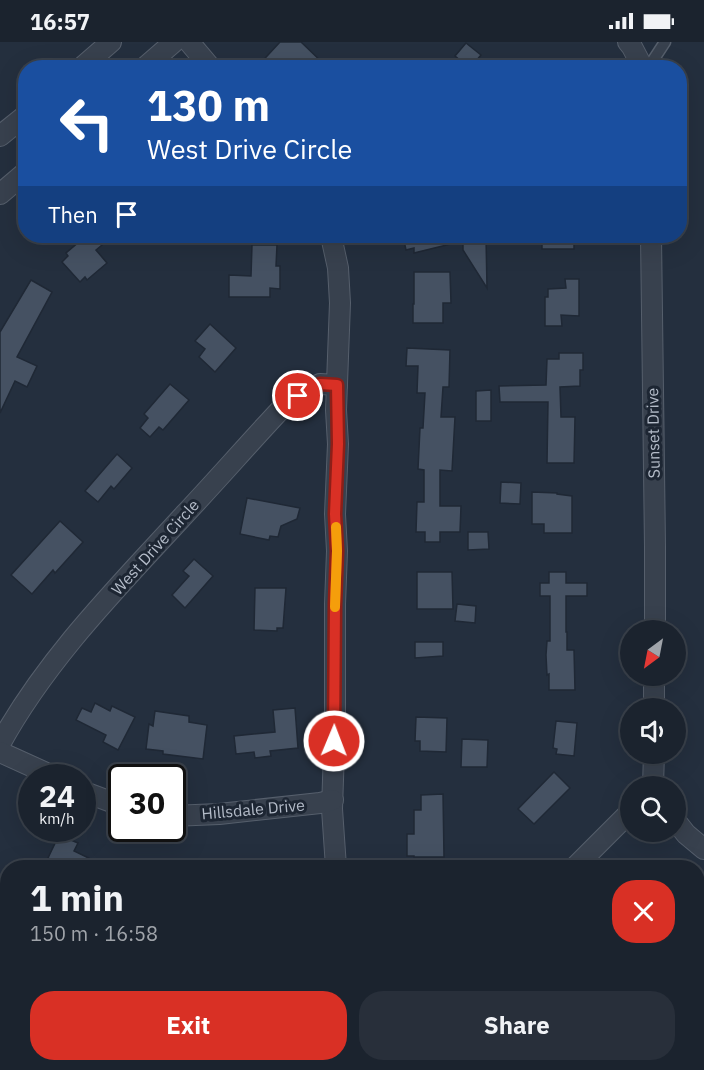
<!DOCTYPE html>
<meta charset="utf-8">
<style>
:root{--surface:#1b232e;--page:#282f3a;--text:#f1f3f6;--muted:#a0a4aa;--line:#39404a;--accent:#d93025}
body{margin:0;font-family:"IBM Plex Sans",sans-serif;background:var(--page);color:var(--text);height:100vh;display:flex;flex-direction:column;font-size:22px;white-space:nowrap}
*{box-sizing:border-box;margin:0}
p{font-size:20px;color:var(--muted)}
.icon{flex:none;width:33px;height:33px;fill:none;stroke:currentColor;stroke-width:2;stroke-linecap:round;stroke-linejoin:round}
.map{position:relative;flex:1;overflow:hidden}
.panel{position:absolute;left:0px;top:818px;width:705px;height:212px;display:flex;flex-direction:column;background:var(--surface);border-radius:24px 24px 0 0;box-shadow:0 6px 24px #0002,0 0 0 2px var(--line)}
.panel>*{flex:none}
.guide{position:absolute;left:18px;top:18px;width:669px;height:183px;border-radius:24px;box-shadow:0 6px 24px #0002,0 0 0 2px var(--line);background:#1a4fa0;color:#fff;overflow:hidden}
.needle{width:39px;rotate:212deg}
.tools{position:absolute;left:620px;top:578px;display:grid;gap:12px}
.tools a{display:grid;place-items:center;width:66px;height:66px;border-radius:50%;background:var(--surface);box-shadow:0 6px 24px #0002,0 0 0 2px var(--line);font-size:30px}
.speed{position:absolute;left:18px;top:722px;display:flex;gap:12px;font-size:30px;font-weight:700;text-align:center}
.speed>*{display:grid;place-content:center;width:78px;height:78px;border-radius:50%;background:var(--surface);box-shadow:0 6px 24px #0002,0 0 0 2px var(--line);line-height:1}
.speed small{font-size:15px;font-weight:400}
.speed .limit{border:3px solid #111;border-radius:9px;background:#fff;color:#111}
.pin{position:absolute;display:grid;place-items:center;width:51px;height:51px;color:#fff;margin:-26px;border:3px solid #fff;border-radius:50%;box-shadow:0 2px 6px #0007}
.me{position:absolute;width:66px;margin:-33px;rotate:1deg;stroke-linejoin:round;filter:drop-shadow(0 0 4px #0008)}
.turn{display:flex;align-items:center;gap:21px;height:126px;padding:0 30px;font-size:27px}
.turn .icon{width:78px;height:78px;stroke-width:2.5}
.turn b{display:block;font-size:42px;line-height:51px}
.then{display:flex;align-items:center;height:57px;padding:0 30px;background:#0003;gap:12px;font-size:22px}
.round{display:grid;place-items:center;flex:none;width:63px;height:63px;border-radius:24px;background:var(--page)}
.overview{display:flex;align-items:center;justify-content:space-between;height:102px;padding:0 30px}
h1{font-size:36px;font-weight:800;line-height:45px}
.primary-button{display:flex;gap:12px;margin-top:auto;padding:12px 30px}
.primary-button a{flex:1;height:69px;border-radius:24px;background:var(--accent);color:#fff;font-size:24px;font-weight:800;line-height:69px;text-align:center}
.primary-button a+a{background:var(--page);color:var(--text)}
.status{display:flex;justify-content:space-between;align-items:center;height:42px;padding:0 30px;background:var(--surface);direction:ltr}
.status svg{height:16px;fill:currentColor}
.map>svg:first-child{display:block}
.building{fill:#455162;stroke:#1f2835;stroke-width:1.5}
.lines{fill:none;stroke-linecap:round;stroke-linejoin:round}
.lane-casing{stroke:#565f6c;stroke-width:13}
.street-casing{stroke:#565f6c;stroke-width:22}
.lane{stroke:#38414e;stroke-width:10}
.street{stroke:#38414e;stroke-width:20}
.route-casing{stroke:#8d1f18;stroke-width:15}
.route{stroke:#d93025;stroke-width:10}
.slow{stroke:#f59e0b;stroke-width:10}
.labels{text-anchor:middle;dominant-baseline:central;stroke-width:6;stroke-linejoin:round;paint-order:stroke}
.street-label{font-size:16px;fill:#b4bcc9;stroke:#1d2633}
</style>
<div class="status"><b>16:57</b><svg viewBox="0 0 49 12"><path d="M0 12V9h3v3zM5 12V6h3v6zM10 12V3h3v9zM15 12V0h3v12zM26 1h20v11H26zM47 4h2v5h-2z"/></svg></div>
<div class="map">
<svg width="704" height="1028" viewBox="0 0 704 1028">
<rect width="100%" height="100%" fill="#242f3e"/>
<!-- building -->
<g class="building">
<path d="M280,0h21l27,26h-72z"/>
<path d="M466,1l15,12 -11,13 -15,-12z"/>
<path d="M86,194h8l8,9 -6,5 11,13 -20,17 -2,-3 -5,5 -18,-20 6,-6 -2,-3z"/>
<path d="M403,194h59l1,5 -49,12v-5l-8,2z"/>
<rect x="542" y="194" width="32" height="13"/>
<path d="M463,195h23l1,51 -24,-38z"/>
<path d="M252,203h25l-1,21h4v23l-10,-1v9h-41v-22l22,1z"/>
<path d="M414,230h36l1,31h-8v20h-30v-19h1z"/>
<path d="M565,237h14v37l-18,-1 1,11h-17v-29h3v-8l18,-1z"/>
<path d="M31,238l21,12 -35,65 20,9 -10,21 -12,-6 -15,32v-81z"/>
<path d="M210,282l26,24 -21,24 -16,-15 6,-8 -10,-8z"/>
<path d="M407,306l43,2 -1,37h-6l-2,30h14l-3,54 -12,-1v36h21l-1,26h-20v10h-15v-10h-9l1,-30h7v-32l-6,-1 2,-41h3l2,-35h-8l1,-27h-12z"/>
<path d="M559,311h24v17h-3v16l-20,1 1,30h14l-1,46h-27l1,-61h-48l-1,-16 47,-1 1,-26h12z"/>
<path d="M170,342l19,16 -26,30 -4,-3 -9,10 -10,-9 8,-10 -4,-4z"/>
<path d="M491,348v31h-15v-30z"/>
<path d="M117,412l15,14 -18,21 -3,-3 -13,16 -13,-11z"/>
<path d="M501,440l20,1 -1,21 -20,-1z"/>
<path d="M532,450l25,1v1l15,2v37h-28v-9h-12z"/>
<path d="M247,456l53,10 -3,11 -16,7 -3,11 -8,-1 -1,4 -29,-6z"/>
<path d="M60,479l23,21 -28,31 -2,-3 -21,24 -21,-19z"/>
<path d="M468,490h20l1,17 -21,1z"/>
<path d="M194,517l19,17 -28,32 -13,-13 17,-19 -6,-5z"/>
<path d="M417,530h35l1,37h-36z"/>
<path d="M549,530h17v11h21v13h-21v36h1v18h7l1,40h-26v-16l-2,1 -1,-20 1,-14h3v-45h-10v-13h9z"/>
<path d="M255,546h31l-3,40h-6v3l-23,-1z"/>
<path d="M457,562l19,2 -1,17 -20,-2z"/>
<path d="M415,600h28v14l-28,2z"/>
<path d="M95,661l15,8 2,-5 23,11 -17,33 -15,-8 3,-7 -30,-15 6,-12 9,4z"/>
<path d="M295,666l3,40 -28,3 1,5 -16,2 -1,-6 -18,2 -2,-18 41,-4 -2,-22z"/>
<path d="M155,669l34,5v6l18,3 -4,34 -40,-5v-3l-17,-2 3,-25 4,2z"/>
<path d="M416,675l31,1 -1,34 -26,-1v-10h-5z"/>
<path d="M556,679l21,2 -3,33 -18,-2 1,-5 -4,-1z"/>
<path d="M462,697l26,1 -1,27h-26z"/>
<path d="M554,730l16,16 -36,36 -16,-15z"/>
<path d="M443,752l1,63h-30v-1h-7v-22h7v-24h7v-15z"/>
<path d="M59,793l19,8 -4,8 33,16h-61l4,-8 -2,-1z"/>
</g>
<g class="lines">
<defs>
<g id="lane">
<path d="M648,26l17,-26"/>
<path d="M698,983l6,-5"/>
<path d="M646,1028l7,-6"/>
</g>
<g id="street">
<path d="M189,0l22,26"/>
<path d="M628,0l4,5 11,21"/>
<path d="M81,26l30,-26"/>
<path d="M144,26l30,-26"/>
<path d="M0,94l26,-21"/>
<path d="M0,152l26,-22"/>
<path d="M331,194l7,32 2,35 -4,107 2,34 -3,70 2,37 -2,53v117l-3,88 4,58"/>
<path d="M651,194l4,311v83"/>
<path d="M654,666v-33"/>
<path d="M0,702c47,-86 119,-158 185,-230 33,-35 65,-72 98,-107l15,-11 22,-12 17,1"/>
<path d="M0,710l55,25"/>
<path d="M653,744l1,-33"/>
<path d="M82,749l40,15"/>
<path d="M172,774l47,-2 101,-11 13,-3"/>
<path d="M675,778l11,14 18,15"/>
<path d="M575,825l55,-55"/>
<path d="M358,1028v-6"/>
</g>
</defs>
<!-- lane casing -->
<use href="#lane" class="lane-casing"/>
<!-- street casing -->
<use href="#street" class="street-casing"/>
<!-- lane -->
<use href="#lane" class="lane"/>
<!-- street -->
<use href="#street" class="street"/>
</g>
<g class="lines">
<defs>
<path id="route" d="M298,354l22,-12 17,1 1,59 -3,70 2,37 -2,53 -1,137"/>
</defs>
<!-- route casing -->
<use href="#route" class="route-casing"/>
<!-- route -->
<use href="#route" class="route"/>
<!-- slow -->
<path class="slow" d="M335,565l2,-56 -1,-24"/>
</g>
<g class="labels">
<!-- street labels -->
<g class="street-label">
<text transform="translate(653 391) rotate(-91)">Sunset Drive</text>
<text transform="translate(155 505) rotate(-48)">West Drive Circle</text>
<text transform="translate(253 767) rotate(-5)">Hillsdale Drive</text>
</g>
</g>
</svg>
<div class="tools">
<a><svg class="needle" viewBox="-14 -14 28 28"><path d="M0-13l5 13h-10z" fill="#e53935"/><path d="M0 13l5-13h-10z" fill="#a0a4aa"/></svg></a>
<a><svg class="icon" aria-label="sound" viewBox="0 0 24 24"><path d="M4 9h4l5-4v14l-5-4H4zM17 9q2 3 0 6"/></svg></a>
<a><svg class="icon" aria-label="search" viewBox="0 0 24 24"><circle cx="10" cy="10" r="6"/><path d="M15 15l6 6"/></svg></a>
</div>
<div class="speed"><div>24<small>km/h</small></div><div class="limit">30</div></div>
<div class="pin" style="left:298px;top:354px;background:#d93025"><svg class="icon" aria-label="arrive" viewBox="0 0 24 24"><path d="M6 21V4h12l-3 4 3 4H6"/></svg></div>
<svg class="me" style="left:334px;top:699px" viewBox="-20 -20 40 40"><circle r="17" fill="#d93025" stroke="#fff" stroke-width="3"/><path d="M0-11L8 9 0 5-8 9z" fill="#fff"/></svg>
<div class="guide">
<div class="turn"><svg class="icon" aria-label="left" viewBox="0 0 24 24"><path d="M17 20v-9H6M10 6l-5 5 5 5"/></svg><div><b>130 m</b>West Drive Circle</div></div>
<div class="then">Then<svg class="icon" aria-label="arrive" viewBox="0 0 24 24"><path d="M6 21V4h12l-3 4 3 4H6"/></svg></div>
</div>
<section class="panel">
<div class="overview"><div><h1>1 min</h1><p>150 m · 16:58</p></div><a class="round" style="background:#d93025;color:#fff"><svg class="icon" aria-label="close" viewBox="0 0 24 24"><path d="M6 6l12 12M18 6L6 18"/></svg></a></div>
<div class="primary-button"><a>Exit</a><a>Share</a></div>
</section>
</div>
